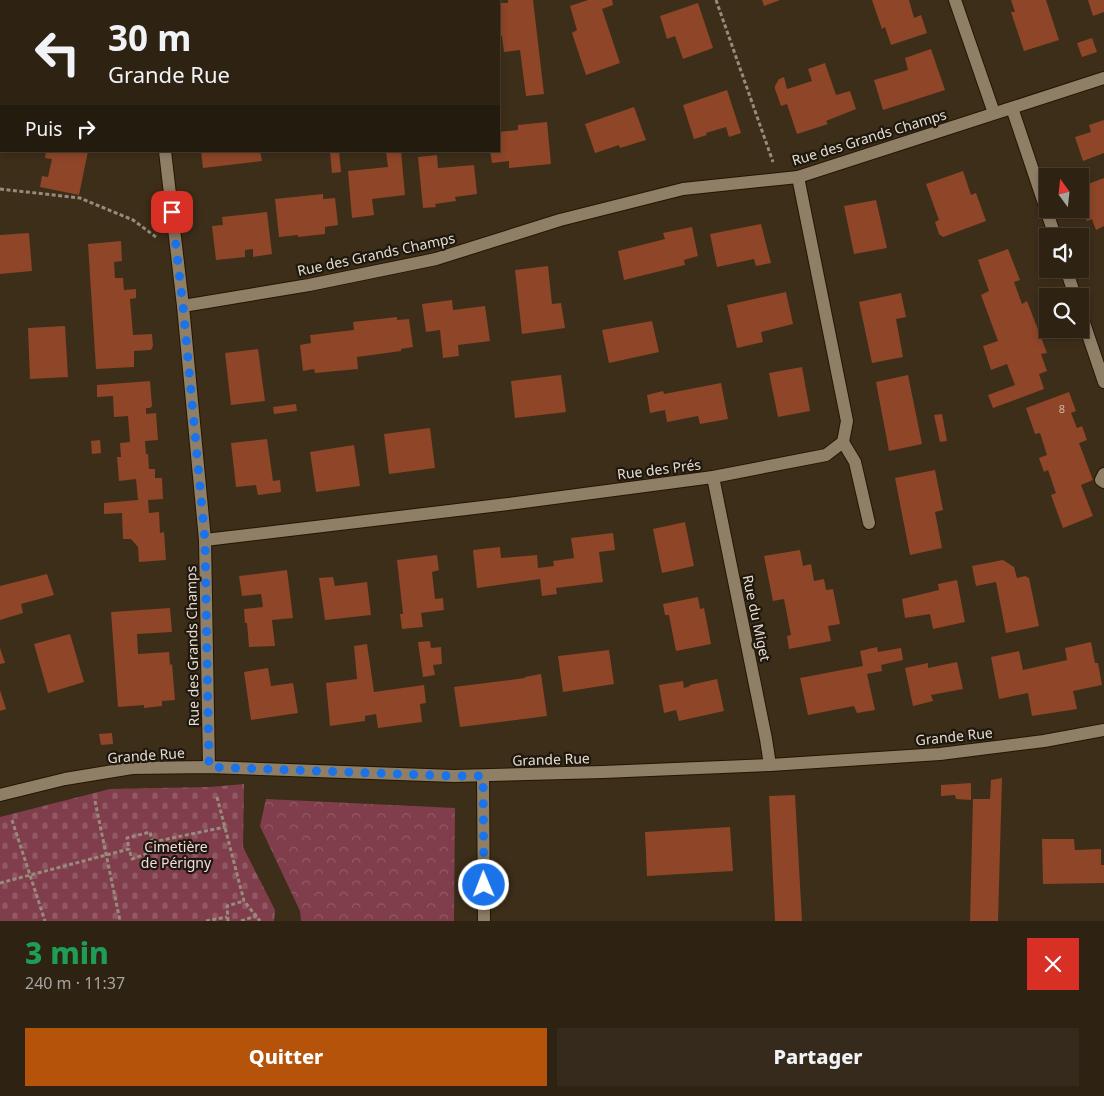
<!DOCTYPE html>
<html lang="fr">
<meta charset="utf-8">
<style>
:root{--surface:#2e2213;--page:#362a1c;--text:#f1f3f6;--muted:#a7a4a0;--line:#493f33;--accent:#b45309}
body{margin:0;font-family:"Noto Sans",sans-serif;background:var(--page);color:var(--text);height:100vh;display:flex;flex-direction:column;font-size:19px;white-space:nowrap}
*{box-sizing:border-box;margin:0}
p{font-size:16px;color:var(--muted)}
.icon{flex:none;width:28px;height:28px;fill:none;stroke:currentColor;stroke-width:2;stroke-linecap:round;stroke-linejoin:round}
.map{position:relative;height:921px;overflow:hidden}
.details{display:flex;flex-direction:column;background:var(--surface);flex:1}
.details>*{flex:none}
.guide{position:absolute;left:0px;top:0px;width:500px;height:152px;box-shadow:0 2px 8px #0003,0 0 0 1px var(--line);background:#2e2213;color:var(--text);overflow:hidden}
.needle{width:32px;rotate:345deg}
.fabs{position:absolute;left:1039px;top:168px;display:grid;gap:10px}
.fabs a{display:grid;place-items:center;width:50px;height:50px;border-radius:0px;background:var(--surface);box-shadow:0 2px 8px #0003,0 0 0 1px var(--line);font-size:25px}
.pin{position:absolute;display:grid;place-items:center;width:42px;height:42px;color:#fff;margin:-21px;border-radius:10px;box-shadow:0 2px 8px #0006}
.me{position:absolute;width:55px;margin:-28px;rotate:359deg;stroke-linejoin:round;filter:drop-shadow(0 0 4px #0008)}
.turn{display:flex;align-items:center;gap:18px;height:105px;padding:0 25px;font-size:22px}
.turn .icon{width:65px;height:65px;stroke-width:2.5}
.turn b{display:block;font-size:35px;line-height:42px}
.then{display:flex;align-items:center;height:48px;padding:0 25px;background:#0003;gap:10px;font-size:19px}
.round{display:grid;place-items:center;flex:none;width:52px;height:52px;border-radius:0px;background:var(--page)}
.head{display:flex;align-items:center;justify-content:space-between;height:85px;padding:0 25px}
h1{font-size:30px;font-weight:800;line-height:38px;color:#1e9e55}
.button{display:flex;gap:10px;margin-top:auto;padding:10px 25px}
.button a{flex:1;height:58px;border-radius:0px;background:var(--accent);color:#fff;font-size:20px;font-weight:800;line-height:58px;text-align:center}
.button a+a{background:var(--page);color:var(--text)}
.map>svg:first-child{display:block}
.forest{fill:url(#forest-crowns)}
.cemetery{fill:url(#cemetery-stones)}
.building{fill:#8e4528}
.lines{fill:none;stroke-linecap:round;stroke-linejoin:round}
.minor-casing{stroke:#241602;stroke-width:14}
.tertiary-casing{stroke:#241602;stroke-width:14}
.path{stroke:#988b7b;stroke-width:3;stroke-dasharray:4 2.5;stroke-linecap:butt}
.minor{stroke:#907f67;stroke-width:12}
.tertiary{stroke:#907f67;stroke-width:12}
.route{stroke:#1a73e8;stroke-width:9;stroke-dasharray:0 16.2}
.labels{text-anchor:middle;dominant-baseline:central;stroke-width:4.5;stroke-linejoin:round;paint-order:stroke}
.number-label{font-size:11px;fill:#d0b6a5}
.street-label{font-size:14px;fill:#e6dccf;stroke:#1f180e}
.park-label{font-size:14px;fill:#f3dade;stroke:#1f180e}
</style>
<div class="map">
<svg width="1104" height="921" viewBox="0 0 1104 921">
<defs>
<pattern id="forest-crowns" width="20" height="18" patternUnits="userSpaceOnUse" patternTransform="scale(1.25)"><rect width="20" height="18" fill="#803e4c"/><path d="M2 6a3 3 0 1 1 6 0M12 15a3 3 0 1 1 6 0" fill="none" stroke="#925965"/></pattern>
<pattern id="cemetery-stones" width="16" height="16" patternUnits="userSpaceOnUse" patternTransform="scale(1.25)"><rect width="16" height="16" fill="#803e4c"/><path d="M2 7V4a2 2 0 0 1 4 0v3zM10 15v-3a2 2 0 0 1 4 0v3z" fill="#925965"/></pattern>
</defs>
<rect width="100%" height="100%" fill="#3d2e19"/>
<!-- forest -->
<path class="forest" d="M266,799l189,9 -1,113h-153l-1,-10 -40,-85z"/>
<!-- cemetery -->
<path class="cemetery" d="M244,784l-1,63 32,63 -1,11h-274v-104l110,-28 100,-2z"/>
<!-- building -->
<g class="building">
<path d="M508,0h25l11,94 -18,2 -6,-46 -16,2 -2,-16h-3v-33h9z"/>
<path d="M588,0h24l1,5 -11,4 18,54 -34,12 -14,-42 5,-3 -7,-24z"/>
<path d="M762,0h18l-16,6z"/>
<path d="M872,0h37l5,18 7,-3 6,18 -36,12 -6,-18 -3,2z"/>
<path d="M1011,0h35l13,40 -35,11 -13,-39h4z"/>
<path d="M1088,0h16v12l-11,4z"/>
<path d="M698,3l15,45 -30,11 -8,-23 -8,3 -7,-23z"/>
<path d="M1092,38l5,14 -15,5 -5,-14z"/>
<path d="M931,49l14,41 -62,20 -9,-30 34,-10 -3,-12z"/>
<path d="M825,63l11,32 14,-4 6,18 -30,12 2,3 -31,10 -10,-30 -6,2 -6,-17v-3l4,-7 5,-2 3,12 25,-8 -4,-12z"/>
<path d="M727,90l14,43 -12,4 -3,-10 -20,6 1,2 -13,4 -11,-34z"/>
<path d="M634,107l12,33 -26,8 -1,-3 -24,8 -10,-29z"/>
<path d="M1104,120v33l-21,8 -8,-24 16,-5 -2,-7z"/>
<path d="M547,122l4,42 -42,4v-7l-17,2 -2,-12h9v-19l19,-2v-5z"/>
<path d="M46,151h42l-9,44 -39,-8 2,-11 6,1 4,-18 -7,-1z"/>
<path d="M201,151h59l2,10 -59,7z"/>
<path d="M335,151h4l2,21 -9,1 -2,-21z"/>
<path d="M386,151h15l4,44 -33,4 2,16 -22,3 -4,-47 40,-4z"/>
<path d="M437,155l1,13 36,-3 3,29 -22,3 1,4 -21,3 1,3 -13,1 -5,-51z"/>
<path d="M963,171l8,24 5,-2 10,28 -43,16 -4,-3 -4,-12 4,-2 -13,-36z"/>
<path d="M1104,178v48l-8,4 -4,-11 -5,2 -3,-8 -4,-11v-15z"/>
<path d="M323,194v5l12,-1 3,27 -13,2v7l-27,3v-2l-19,2 -4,-38z"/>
<path d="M876,200l11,48 -33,6 -10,-48z"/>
<path d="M267,212l5,42 -19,3v-8l-8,1v7l-29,3 -4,-34 11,-1 -1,-8z"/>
<path d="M761,224l10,39 -15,3 -2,-7 -37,8 -7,-33z"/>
<path d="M692,227l6,29 -14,4 1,5 -61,15 -6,-29 47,-12 -2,-6z"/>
<path d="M29,233l3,38 -32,3v-39z"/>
<path d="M121,241l1,20 -8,1 1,16h8l1,12 12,-1v9l-6,1 3,36 19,-1 1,12 -2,4h-2l-15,1v16l-38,2 -8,-125z"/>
<path d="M1008,249l12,31 -6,2 8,22 5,-3 20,52 -6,1 6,17 -8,3 5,15 -51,19 -5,-13 27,-10 -8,-21 -16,6 -8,-24 15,-5 -17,-46 8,-4 -11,-31z"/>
<path d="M548,266l4,38 9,-1 4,25 -43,6 -7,-64z"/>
<path d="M786,292l7,32 -32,8 2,10 -26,6 -10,-43z"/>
<path d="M901,293l5,24 -10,2 7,38 -31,6 -13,-61z"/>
<path d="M452,300l1,10 32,-4 5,35 -32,4 1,11 -16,2 -3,-28 -14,2 -4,-28z"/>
<path d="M397,317v3l12,-1 4,28 -12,2v2l-44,6 1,12 -43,4 -1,-4 -11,2 -3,-26 11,-2 -1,-8 44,-5 -1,-8z"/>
<path d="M652,321l7,31 -50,11 -7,-33z"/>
<path d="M65,326l3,51 -38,2 -2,-51z"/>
<path d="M258,349l7,52 -34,4 -6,-52z"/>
<path d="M802,367l8,44 -32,6 -9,-44z"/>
<path d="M561,375l5,37 -51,6 -4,-37z"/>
<path d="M908,375l14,69 -33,7 -13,-69z"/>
<path d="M150,381l2,25 -2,2h-4v6l10,-1 2,27 -13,1 1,13h2l1,15h6v9h7l1,21 -15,1 1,13 10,-1 1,21 4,-1 2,28 -27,2 -1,-15 -7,-8h-8l-1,-26 -18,1v-11l34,-3 -2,-21 -17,2 -2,-24h4l-1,-14 10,-1 -2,-26 -14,1 -1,-21 -16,1v-12z"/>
<path d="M721,383l7,36 -28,5 -2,-8 -31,6 -2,-12 -15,3 -3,-18 16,-4 1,3z"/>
<path d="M1069,392l7,19 -5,2 6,15 5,-2 5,14 -8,3 14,37 -12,5 12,31 -30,12 -12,-33 5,-2 -8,-23 -4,2 -5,-14 8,-3 -7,-22 -5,1 -9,-26z"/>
<path d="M296,404l1,7 -23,3 -1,-7z"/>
<path d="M942,414l5,27 -7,1 -6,-27z"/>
<path d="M430,428l5,40 -46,6 -5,-40z"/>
<path d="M267,439l6,42 7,-1 1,12 -23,3 -2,-10 -20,2 -5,-44z"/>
<path d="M100,440l1,13 -9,1 -1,-13z"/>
<path d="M354,445l6,41 -44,6 -6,-40z"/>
<path d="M935,470l8,40 -8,2 7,36 -32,7 -15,-77z"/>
<path d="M685,522l9,44 -32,7 -9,-44z"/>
<path d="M613,533l2,17 -16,2 4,30 -47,6 1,6 -15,2 -2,-17 -63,9 -4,-38 27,-3 1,11 36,-3 1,13 16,-2 -1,-5 21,-3 -3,-20z"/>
<path d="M800,550l3,16 8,-2 3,17 10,-2 2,11 7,-1 7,35 -12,2 3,15 -42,8 -2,-13 4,-1 -7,-36 -11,2 -9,-45z"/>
<path d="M437,555l2,15 -7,2 3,27 8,-1 1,12 -23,3 2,14 -21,2 -2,-15h3l-6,-54z"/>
<path d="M1003,560l11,7 3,11 8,-2 4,2 10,48 -33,7 -10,-51 -20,4 -4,-20z"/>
<path d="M287,570l6,48 -21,2 3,26 -26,1 -2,-24h-2l-1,-14 19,-2 -2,-13 -19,2 -3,-20z"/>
<path d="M47,574l7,21 -33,9 2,9 -23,7v-34z"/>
<path d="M333,577l2,9 32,-4 4,33 -46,5 -6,-42z"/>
<path d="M957,580l8,42 -32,7 -3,-15 -25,4 -3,-19 37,-9 -1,-6z"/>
<path d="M698,597l2,12 4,-1 7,36 -35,7 -7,-36h-4l-2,-11z"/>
<path d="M170,608l2,24 -35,2 1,20 31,-2 1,13 2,-1 3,36 -13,1v5l-18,2v-3l-26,2 -7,-95z"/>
<path d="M70,634l14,48 -36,11 -14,-49z"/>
<path d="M430,641l1,7 10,-1 1,17 -9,1 2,10 -12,2 -5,-35z"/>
<path d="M1091,642l4,21h3l4,22 -29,6 4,18 -45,7 -4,-23 -29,6 -8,-42 28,-6 4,19 44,-10 -2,-12z"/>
<path d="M367,644l7,48 50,-7 2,18 -6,1 2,18 -44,6 -2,-14 -11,2v5l-35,5 -4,-43 31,-4 -3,-33z"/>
<path d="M877,647l1,5 23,-4 2,12 -22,5 1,6 -15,3 8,36 -18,3 -3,-7 -46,9 -8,-37 63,-12 -3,-15z"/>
<path d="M0,648l5,15 -5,1z"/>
<path d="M609,650l5,34 -51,8 -5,-36z"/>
<path d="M957,662l6,27 -32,6 2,6 -20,5 -8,-38 23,-5v5z"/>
<path d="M268,668l3,18 22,-3 5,30 -47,7 -7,-48z"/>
<path d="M541,674l6,42 -87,11 -6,-40 71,-9v-1z"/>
<path d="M717,679l7,32 -45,10 -3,-11 -12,3 -5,-28 24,-4 1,7 6,-2v-1z"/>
<path d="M0,690l6,19 -6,2z"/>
<path d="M112,733l1,11 -12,1 -2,-11z"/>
<path d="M1002,778l-4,143h-28l3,-122h17l1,-19z"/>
<path d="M971,783v17l-15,-1 -1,-4 -14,1v-11z"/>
<path d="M795,795l7,126h-27l-6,-125z"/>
<path d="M730,827l3,44 -86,5 -2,-44z"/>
<path d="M1042,839h32l1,11 26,-1v16h3v18l-61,1z"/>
</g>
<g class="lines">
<defs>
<g id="minor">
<path d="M955,0l39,113"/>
<path d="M348,1l2,-1"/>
<path d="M1012,108l43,128"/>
<path d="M165,151l18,155"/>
<path d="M1066,269l9,27"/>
<path d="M1080,311l24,71"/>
<path d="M843,442l12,20 14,61"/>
<path d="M1104,474l-3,6 3,2"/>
<path d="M713,477l53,262 4,26"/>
<path d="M205,540l303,-36 205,-27 113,-22 17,-13 4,-21 -49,-244"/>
<path d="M209,767l-4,-227 -22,-234 126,-21 127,-26 124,-39 123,-31 115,-12 306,-99"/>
<path d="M483,776l1,145"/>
</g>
<path id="tertiary" d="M0,795l65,-16 67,-11 77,-1 245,9 149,-4 167,-7 170,-11 104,-13 60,-11"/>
</defs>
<!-- minor casing -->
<use href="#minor" class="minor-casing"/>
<!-- tertiary casing -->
<use href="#tertiary" class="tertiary-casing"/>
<!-- path -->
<g class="path">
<path d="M716,0l57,162"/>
<path d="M0,189l80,9 53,22 23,17"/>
<path d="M217,797l27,104 16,20"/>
<path d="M95,801l25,120"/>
<path d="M12,820l33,101"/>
<path d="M153,842l72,-15"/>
<path d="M0,883l129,-34 -2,-11 23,-6 4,19 -22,8 -3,-10"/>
<path d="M206,921l21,-4"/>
<path d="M228,921l-1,-15 17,-5"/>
<path d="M241,921l15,-5"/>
</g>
<!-- minor -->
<use href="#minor" class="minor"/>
<!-- tertiary -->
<use href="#tertiary" class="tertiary"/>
</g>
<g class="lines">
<!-- route -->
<path class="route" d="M172,212l11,94 22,234 4,227 245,9h29l1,109"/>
</g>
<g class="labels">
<!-- number labels -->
<g class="number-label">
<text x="1062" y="408">8</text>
</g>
<!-- street labels -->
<g class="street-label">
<text transform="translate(869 137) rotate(-17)">Rue des Grands Champs</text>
<text transform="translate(376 254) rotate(-12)">Rue des Grands Champs</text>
<text transform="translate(659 469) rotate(-7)">Rue des Prés</text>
<text transform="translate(757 618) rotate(78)">Rue du Miget</text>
<text transform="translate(192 646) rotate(-91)">Rue des Grands Champs</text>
<text transform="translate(954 736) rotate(-6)">Grande Rue</text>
<text transform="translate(146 755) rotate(-4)">Grande Rue</text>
<text transform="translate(551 759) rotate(-2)">Grande Rue</text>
</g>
<!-- park labels -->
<g class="park-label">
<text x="176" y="846">Cimetière<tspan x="176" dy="16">de Périgny</tspan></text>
</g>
</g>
</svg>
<div class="fabs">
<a><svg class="needle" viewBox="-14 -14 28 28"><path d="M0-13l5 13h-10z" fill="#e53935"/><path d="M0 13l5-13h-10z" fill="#a7a4a0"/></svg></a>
<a><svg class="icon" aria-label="sound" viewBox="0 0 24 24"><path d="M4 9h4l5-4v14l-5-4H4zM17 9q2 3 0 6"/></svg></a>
<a><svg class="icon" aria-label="search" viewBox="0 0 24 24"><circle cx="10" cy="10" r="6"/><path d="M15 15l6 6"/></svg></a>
</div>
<div class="pin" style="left:172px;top:212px;background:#d93025"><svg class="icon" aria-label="arrive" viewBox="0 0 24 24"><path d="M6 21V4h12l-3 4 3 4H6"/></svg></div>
<svg class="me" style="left:484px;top:885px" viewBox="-20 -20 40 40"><circle r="17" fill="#1a73e8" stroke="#fff" stroke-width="3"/><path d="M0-11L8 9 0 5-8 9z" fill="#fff"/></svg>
<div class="guide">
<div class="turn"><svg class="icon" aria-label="left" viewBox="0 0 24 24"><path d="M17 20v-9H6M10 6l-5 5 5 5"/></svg><div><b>30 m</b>Grande Rue</div></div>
<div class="then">Puis<svg class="icon" aria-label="right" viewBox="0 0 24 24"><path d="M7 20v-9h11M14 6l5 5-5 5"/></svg></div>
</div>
</div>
<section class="details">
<div class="head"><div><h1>3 min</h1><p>240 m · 11:37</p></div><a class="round" style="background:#d93025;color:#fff"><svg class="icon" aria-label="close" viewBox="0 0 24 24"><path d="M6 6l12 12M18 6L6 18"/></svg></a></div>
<div class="button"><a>Quitter</a><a>Partager</a></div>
</section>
